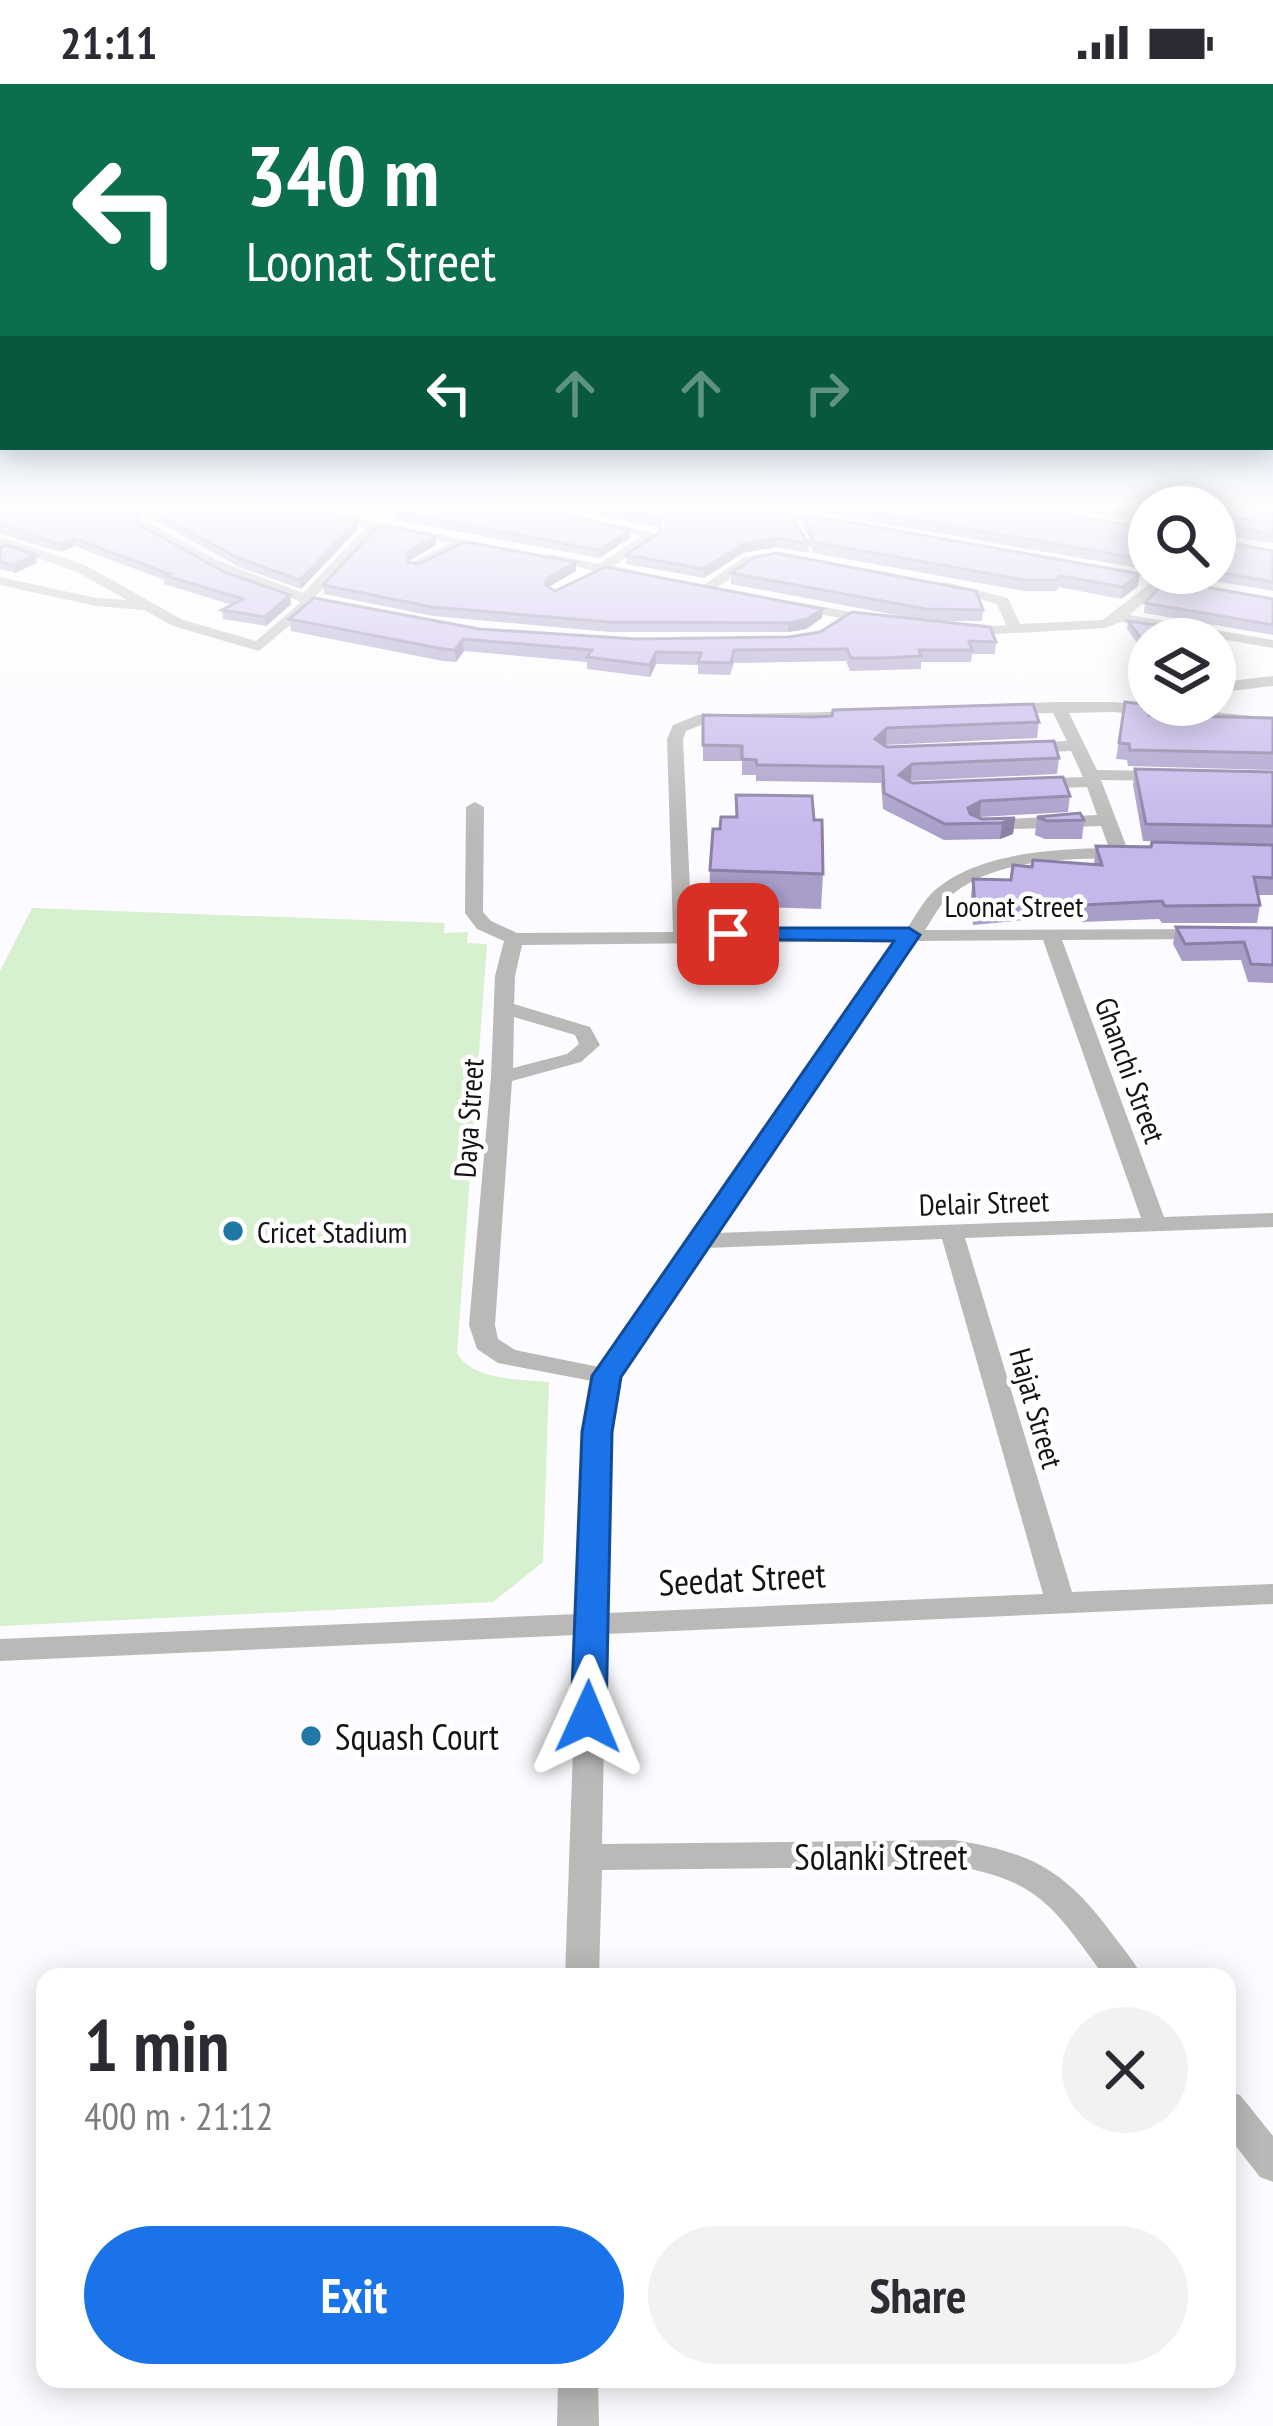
<!DOCTYPE html>
<meta charset="utf-8">
<style>
:root{--surface:#fff;--page:#f2f2f3;--text:#2b2b33;--muted:#7c7c81;--accent:#1a73e8}
body{margin:0;font-family:"PT Sans Narrow",sans-serif;background:var(--page);color:var(--text);height:100vh;display:flex;flex-direction:column;font-size:45px;white-space:nowrap}
*{box-sizing:border-box;margin:0}
p{font-size:39px;color:var(--muted)}
.icon{flex:none;width:66px;height:66px;fill:none;stroke:currentColor;stroke-width:2;stroke-linecap:round;stroke-linejoin:round}
.map{position:relative;flex:1;overflow:hidden}
.drawer{position:absolute;left:36px;top:1884px;width:1200px;height:420px;display:flex;flex-direction:column;background:var(--surface);border-radius:24px;box-shadow:0 6px 30px #0003}
.drawer>*{flex:none}
.hud{position:absolute;left:0px;top:0px;width:1275px;height:366px;box-shadow:0 6px 30px #0003;background:#0b6e4f;color:#fff;overflow:hidden}
.tools{position:absolute;left:1128px;top:402px;display:grid;gap:24px}
.tools a{display:grid;place-items:center;width:108px;height:108px;border-radius:50%;background:var(--surface);box-shadow:0 6px 30px #0003;font-size:60px}
.pin{position:absolute;display:grid;place-items:center;width:102px;height:102px;color:#fff;margin:-51px;border-radius:24px;box-shadow:0 6px 18px #0006}
.me{position:absolute;width:132px;margin:-66px;rotate:1deg;stroke-linejoin:round;filter:drop-shadow(0 0 9px #0008)}
.turn{display:flex;align-items:center;gap:42px;height:252px;padding:0 48px;font-size:54px}
.turn .icon{width:156px;height:156px;stroke-width:2.5}
.turn b{display:block;font-size:84px;line-height:102px}
.lanes{display:flex;align-items:center;height:114px;padding:0 48px;background:#0003;justify-content:center;gap:60px;direction:ltr}
.lanes .off{opacity:.35}
.round{display:grid;place-items:center;flex:none;width:126px;height:126px;border-radius:63px;background:var(--page)}
.summary{display:flex;align-items:center;justify-content:space-between;height:204px;padding:0 48px}
h1{font-size:72px;font-weight:600;line-height:90px}
.primary-button{display:flex;gap:24px;margin-top:auto;padding:24px 48px}
.primary-button a{flex:1;height:138px;border-radius:72px;background:var(--accent);color:#fff;font-size:48px;font-weight:600;line-height:138px;text-align:center}
.primary-button a+a{background:var(--page);color:var(--text)}
.status{display:flex;justify-content:space-between;align-items:center;height:84px;padding:0 60px;background:var(--surface);direction:ltr}
.status svg{height:33px;fill:currentColor}
.map>svg:first-child{display:block}
.green{fill:#d7f0d0}
.lines{fill:none;stroke-linecap:round;stroke-linejoin:round}
.minor{fill:#bbb9b8;fill-rule:evenodd}
.wall{fill:#a99dca}
.shaded-wall{fill:#8a7fa4}
.building{fill:#c5b6eb;stroke:#8a7fa4;stroke-width:3}
.route{fill:#1a73e8;stroke:#114b97;stroke-width:3}
.poi-dot{fill:#2178a7;stroke:#fff;stroke-width:4.5}
.labels{text-anchor:middle;dominant-baseline:central;stroke-width:9;stroke-linejoin:round;paint-order:stroke}
.street-label{font-size:30px;fill:#131314;stroke:#fff}
.poi-label{font-size:30px;fill:#131314;stroke:#fff;text-anchor:start}
.near-street-label{font-size:36px;fill:#131314;stroke:#fff}
.near-poi-label{font-size:36px;fill:#131314;stroke:#fff;text-anchor:start}
</style>
<div class="status"><b>21:11</b><svg viewBox="0 0 49 12"><path d="M0 12V9h3v3zM5 12V6h3v6zM10 12V3h3v9zM15 12V0h3v12zM26 1h20v11H26zM47 4h2v5h-2z"/></svg></div>
<div class="map">
<svg width="1273" height="2342" viewBox="0 0 1273 2342">
<rect width="100%" height="100%" fill="#fcfbff"/>
<!-- green -->
<path class="green" d="M32,824l413,15 -1,10 24,-1 -1,11 20,1 -30,409c16,28 64,26 92,29l-6,180 -50,40 -493,24v-655z"/>
<g class="lines">
<!-- minor -->
<g class="minor">
<path d="M145,426h13l-8,13 69,38 84,32 63,-66 -73,-17h28l183,38 -7,4 -32,-6 -48,23 -5,-1v-6l38,-19 -72,-14 -63,68 33,9v6l-34,-7 -55,46 -86,-25 -29,-16 -48,-4 -96,-21v-8l96,21 31,2 -52,-29 -75,-26v-8l85,28 98,55 73,21 45,-39c-55,-22 -118,-39 -165,-78z"/>
<path d="M523,426h27l109,24 -45,32 23,5v6l-33,-4 -8,3 -6,-6 -48,-12 7,-4 50,10 42,-28z"/>
<path d="M747,426h30l63,14 -7,4z"/>
<path d="M1219,426h14l-18,15v-11z"/>
<path d="M780,468l5,1v6l-32,5 -43,28 -12,-3 46,-32z"/>
<path d="M1159,493l7,4 -2,3 -34,31 143,25v8l-152,-26 -16,6 -143,8 -7,-4 2,-3 49,-4 -9,-21 -59,-18 7,-4 63,16 12,26 82,-4z"/>
<path d="M790,517l84,15 7,4 -7,4 -89,-16v-6z"/>
<path d="M1273,592v10l-58,7v-10z"/>
<path d="M1058,618h56l159,16v10l-159,-16 -45,1 28,57 66,1 8,5 -8,5 -62,-1 26,68 9,5 -9,5c-57,1 -135,-1 -180,41 -9,8 -15,21 -22,31l287,-1v8l-7,2 -143,1 102,277 109,-4v14l-308,11 107,354 201,-8v20l-667,30 -4,210 352,-4c75,12 110,29 156,91 11,15 24,29 32,46h-37c-50,-67 -64,-97 -151,-111l-352,4 -3,107h-34l12,-342 -577,26v-22l577,-25 7,-182 8,-51 -94,-18 -21,-14 -8,-24 22,-248 4,-101 9,-35 -27,-12 -12,-16 1,-106 9,-5 9,5 -1,105 8,9 26,12 156,-1 -6,-193 6,-14 25,-10 172,-4v6l-6,2 -163,6 -15,6 -3,8 9,193 214,-2c9,-13 17,-29 28,-39 44,-39 120,-42 175,-43l-8,-22 -117,4 -9,-5 9,-5 113,-5 -10,-28 -51,2 -8,-5 8,-5 47,-2 -12,-26 -47,2 -8,-5 8,-5 43,-2 -14,-28 -47,1 -8,-5 8,-5zM1043,856l98,278 -424,15 200,-292zM898,857l-299,426 -84,-17 -17,-11 -3,-14 17,-244 69,-19 19,-17 -10,-18 -76,-23 1,-28 7,-31zM514,933l61,18 4,9 -12,10 -54,14zM942,1155l101,355 -436,19 3,-181 9,-56 88,-128z"/>
<path d="M1227,2007l13,4 33,41v46l-13,-5 -33,-42z"/>
<path d="M558,2295h40l1,47h-42z"/>
</g>
</g>
<!-- wall -->
<g class="wall">
<path d="M0,426h141l-3,14 86,48 67,32 -25,22 -43,-7 -1,-9 10,-5 -68,-21v-4l-89,-34 -14,6 -61,-18z"/>
<path d="M575,426h197l37,34v9l-34,-6 -32,6 -39,25 -78,-14v-9l33,-22 -1,-6z"/>
<path d="M805,426h239l105,19v41z"/>
<path d="M1076,426h73v12z"/>
<path d="M1273,426v33l-57,-9v-14h34z"/>
<path d="M397,428l233,26 -31,20 -202,-38z"/>
<path d="M155,429l202,8v9l-56,59 -62,-22 -83,-46z"/>
<path d="M804,430l334,72 -17,13 -62,-12 -3,4h-32l-211,-38 -9,-28z"/>
<path d="M1215,456l58,11v40l-106,-18h48z"/>
<path d="M436,461l-28,17 10,2 158,7 -27,16 6,4 267,27 -16,11 -18,3h-178l-177,-16 -109,-22 -1,-9z"/>
<path d="M0,463l37,16 -22,10 -15,-4z"/>
<path d="M731,489l252,37 -1,11h-50l64,21 -1,12h-23l-1,8h-50v7l-71,2 -4,-10 -112,2 -4,12 -32,-1v-9l-42,-1 -6,13 -63,-8v-7l-123,-11 -8,11 -13,-1 -152,-30 -2,-12 347,20 153,-2 128,-18 -186,-35z"/>
<path d="M1273,515v36l-129,-22 1,-10z"/>
<path d="M1128,537l21,18 -1,19 -21,-29z"/>
<path d="M1125,618l26,13 122,3v52l-145,-4 -1,-6 -11,-1z"/>
<path d="M703,631l336,7 -2,16 -153,7 3,2 172,11 -2,16 -148,7 3,2 158,13 -2,16 -88,5 -2,1 4,1 33,-1 -2,16 -13,5 -56,1 -61,-31 -2,-26 -125,-2v-6h-14v-14h-39z"/>
<path d="M1135,685l138,3v72l-130,-3 -10,-56z"/>
<path d="M736,711l78,25 9,54 -2,35 -112,-4 1,-35 10,-41 16,-12z"/>
<path d="M1037,733l47,3 -2,19h-37l-10,-4z"/>
<path d="M1273,761v50h-15l2,10 -3,18h-95l-3,-4 -78,3 -1,-4 -45,1 -62,6 -2,-29 2,-17 38,1 21,-13 62,-3 2,-18z"/>
<path d="M1176,843l97,1v55l-25,-1 -7,-22 -59,1 -9,-17z"/>
</g>
<!-- shaded-wall -->
<g class="shaded-wall">
<path d="M357,437v9l-56,59 -1,-9z"/>
<path d="M630,446v8l-31,20v-8z"/>
<path d="M436,452v9l-29,17v-9z"/>
<path d="M74,454l1,8 -14,6 -2,-8z"/>
<path d="M776,454l-1,9 -32,6 -39,25v-9l39,-25z"/>
<path d="M36,471l1,8 -22,10 -2,-8z"/>
<path d="M576,478v9l-28,16 -3,-2 3,-7z"/>
<path d="M1140,490l-2,12 -17,13 2,-12z"/>
<path d="M290,511l1,9 -25,22 -1,-9z"/>
<path d="M823,525l-1,9 -16,11 -18,3v-9z"/>
<path d="M463,555l1,12 -8,11 -1,-12z"/>
<path d="M656,568v12l-6,13v-12z"/>
<path d="M887,644l-1,15 -12,11 1,-15z"/>
<path d="M912,680l-1,15 -13,12 1,-16z"/>
<path d="M981,717l-1,16 -13,7 1,-16z"/>
<path d="M1015,734l-2,16 -13,5 2,-16z"/>
</g>
<!-- building -->
<g class="building">
<path d="M0,426h138l-3,12 89,50 66,23 -25,22 -43,-7 21,-11 -80,-24 6,-1 -95,-36 -15,6 -59,-20z"/>
<path d="M156,426h140l61,11 -57,59 -62,-22 -83,-45z"/>
<path d="M399,426h142l89,20 -31,20 -202,-38z"/>
<path d="M617,426h155l17,4 20,30 -33,-6 -33,6 -39,25 -78,-14 34,-23 -2,-14z"/>
<path d="M857,426h186l106,19v31z"/>
<path d="M1261,426h12v24l-56,-10 -2,2v-7l1,1 8,-4 26,4z"/>
<path d="M804,430l336,60 -17,13 -63,-11 -3,4h-32l-212,-38z"/>
<path d="M379,441l57,11 -29,17 1,9 10,2 47,-22 111,20 -28,16 -3,7 10,6 50,-24 218,42 -16,10 -19,4 -179,-1 -177,-15 -109,-22z"/>
<path d="M1215,456l58,11v31l-58,-10z"/>
<path d="M6,461l30,10 -23,10 -13,-3v-15z"/>
<path d="M776,469l200,38 7,19 -57,-1 -195,-36 24,-16z"/>
<path d="M1166,496l107,19v26l-128,-22z"/>
<path d="M314,514l165,31 157,10 153,-2 31,-5 32,-20 138,15 6,15 -27,-1 3,9h-53l2,6 -37,2h-33l-4,-9 -113,1 -3,13 -33,-1 3,-9 -45,-1 -6,13 -63,-8 5,-7 -129,-11 -8,11 -12,-1 -154,-30z"/>
<path d="M1128,537l76,11 3,7h-58v10z"/>
<path d="M1125,618l27,3 -3,10 124,3v35l-143,-3 -1,-6 -10,-1z"/>
<path d="M1033,620l6,18 -152,6 -12,11 12,8 167,-6 5,17 -147,6 -13,11 13,8 151,-6 7,19 -89,5 -13,7 2,6 12,5 33,-1 -13,5 -57,1 -61,-31 -1,-26 -126,-2 -1,-5 -14,-1v-13l-39,-1v-30l110,2 19,-1 1,-6z"/>
<path d="M1135,685l138,3v54l-127,-2z"/>
<path d="M736,711l76,1 2,24h8l1,54 -113,-4 3,-41h7l1,-12h16z"/>
<path d="M1080,729l4,7 -37,1 -10,-4z"/>
<path d="M1152,758l121,3v33l-19,-1 6,28 -95,1 -3,-5 -79,4v-4h-46l-62,6 -2,-28 38,1 2,-15 19,2 1,-7 69,5 -6,-19 55,1z"/>
<path d="M1176,843l97,1v37l-22,-1 -7,-22 -59,2z"/>
</g>
<!-- sky -->
<linearGradient id="sky" x2="0" y2="1"><stop stop-color="#79b7da"/><stop offset="0.56" stop-color="#fefdff"/><stop offset="1" stop-color="#fefdff" stop-opacity="0"/></linearGradient>
<rect width="1273" height="754" fill="url(#sky)"/>
<!-- route -->
<path class="route" d="M728,844h181l11,7 -299,442 -9,55 -6,285 -5,10 -13,3 -12,-3 -5,-10 11,-285 10,-56 302,-435 -174,-2v-9z"/>
<!-- markers -->
<g class="poi-dot">
<circle cx="233" cy="1147" r="12"/>
<circle cx="311" cy="1652" r="12"/>
</g>
<g class="labels">
<!-- street labels -->
<g class="street-label">
<text x="1014" y="821">Loonat Street</text>
<text transform="translate(1131 986) rotate(70)">Ghanchi Street</text>
<text transform="translate(468 1034) rotate(-86)">Daya Street</text>
<text transform="translate(984 1118) rotate(-2)">Delair Street</text>
<text transform="translate(1037 1324) rotate(74)">Hajat Street</text>
</g>
<!-- poi labels -->
<g class="poi-label">
<text x="257" y="1147">Cricet Stadium</text>
</g>
<!-- near-street labels -->
<g class="near-street-label">
<text transform="translate(742 1494) rotate(-3)">Seedat Street</text>
<text x="881" y="1772">Solanki Street</text>
</g>
<!-- near-poi labels -->
<g class="near-poi-label">
<text x="335" y="1652">Squash Court</text>
</g>
</g>
</svg>
<div class="tools">
<a><svg class="icon" aria-label="search" viewBox="0 0 24 24"><circle cx="10" cy="10" r="6"/><path d="M15 15l6 6"/></svg></a>
<a><svg class="icon" aria-label="layers" viewBox="0 0 24 24"><path d="M12 4l9 5-9 5-9-5zM3 14l9 5 9-5"/></svg></a>
</div>
<div class="pin" style="left:728px;top:850px;background:#d93025"><svg class="icon" aria-label="arrive" viewBox="0 0 24 24"><path d="M6 21V4h12l-3 4 3 4H6"/></svg></div>
<svg class="me" style="left:588px;top:1633px" viewBox="-20 -20 40 40"><path d="M0-17L14 15 0 8-14 15z" fill="#1a73e8" stroke="#fff" stroke-width="4"/></svg>
<div class="hud">
<div class="turn"><svg class="icon" aria-label="left" viewBox="0 0 24 24"><path d="M17 20v-9H6M10 6l-5 5 5 5"/></svg><div><b>340 m</b>Loonat Street</div></div>
<div class="lanes"><svg class="icon" aria-label="left" viewBox="0 0 24 24"><path d="M17 20v-9H6M10 6l-5 5 5 5"/></svg><svg class="icon off" aria-label="ahead" viewBox="0 0 24 24"><path d="M12 20V5M6 11l6-6 6 6"/></svg><svg class="icon off" aria-label="ahead" viewBox="0 0 24 24"><path d="M12 20V5M6 11l6-6 6 6"/></svg><svg class="icon off" aria-label="right" viewBox="0 0 24 24"><path d="M7 20v-9h11M14 6l5 5-5 5"/></svg></div>
</div>
<section class="drawer">
<div class="summary"><div><h1>1 min</h1><p>400 m · 21:12</p></div><a class="round"><svg class="icon" aria-label="close" viewBox="0 0 24 24"><path d="M6 6l12 12M18 6L6 18"/></svg></a></div>
<div class="primary-button"><a>Exit</a><a>Share</a></div>
</section>
</div>
